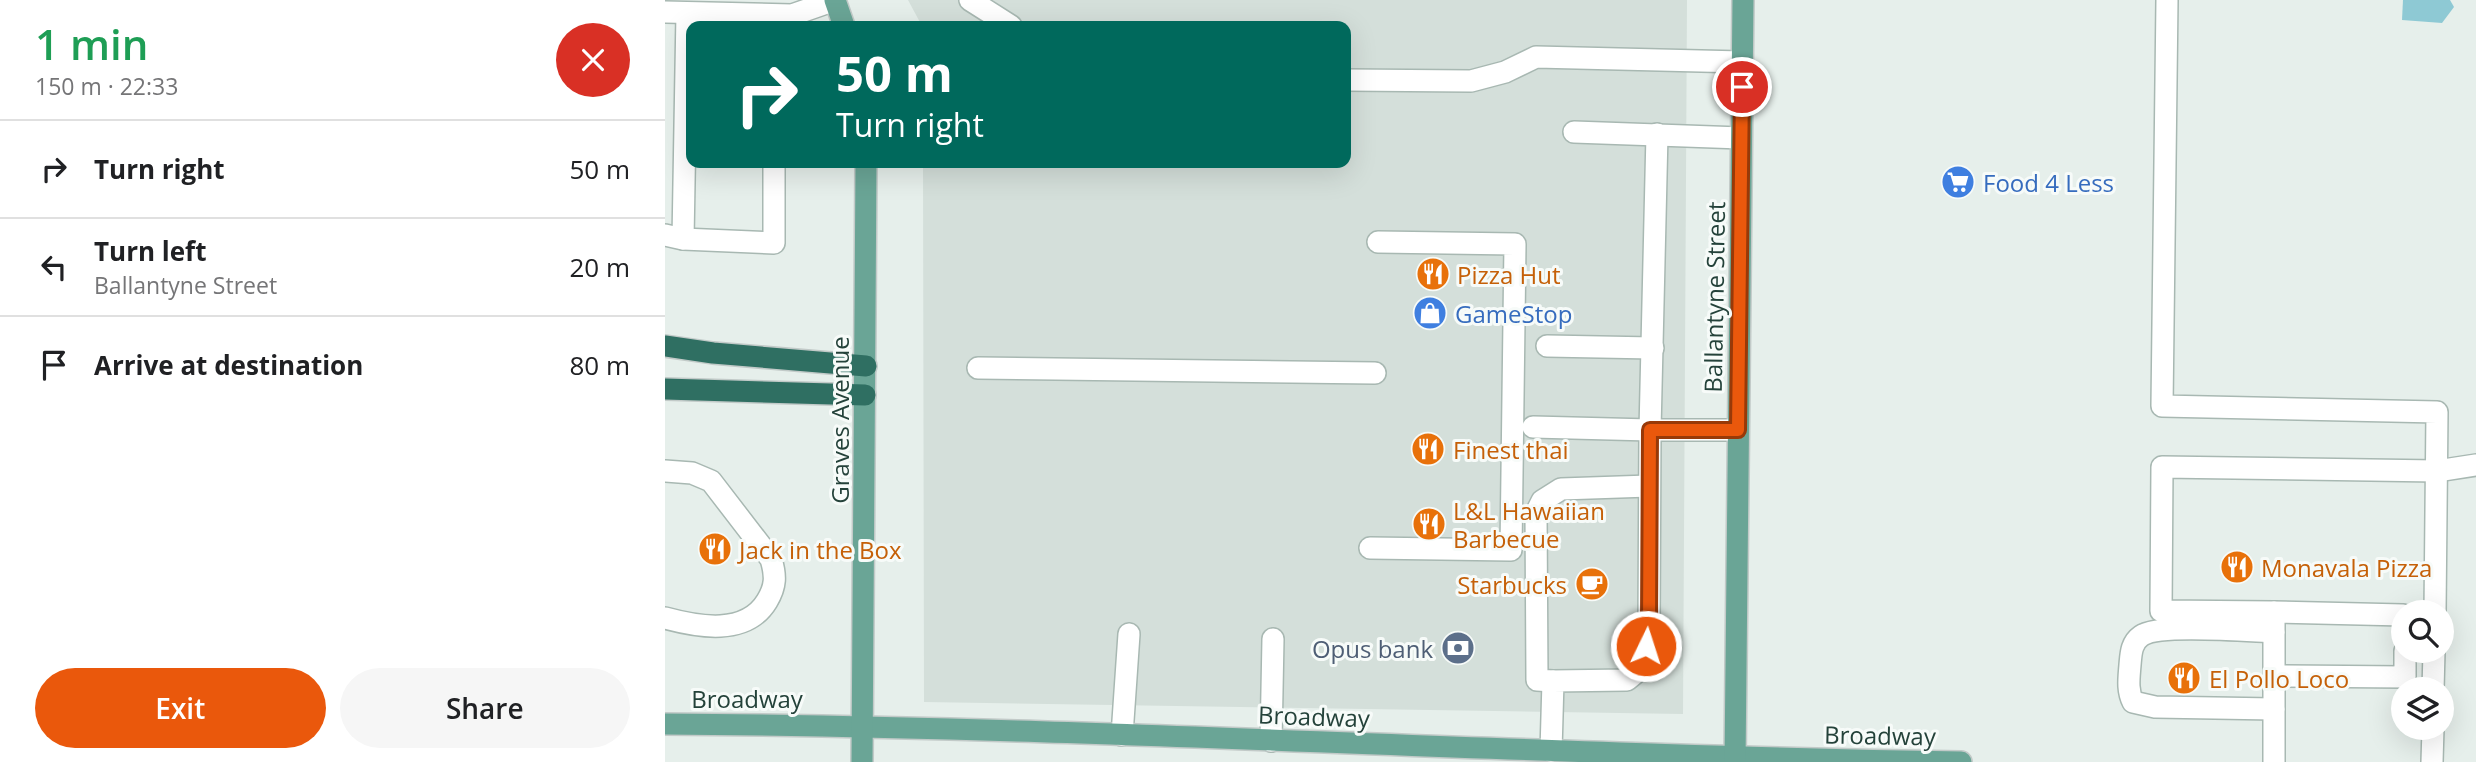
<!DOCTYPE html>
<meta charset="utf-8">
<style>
:root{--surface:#fff;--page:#f6f6f6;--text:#202124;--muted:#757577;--line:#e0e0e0;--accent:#ea580c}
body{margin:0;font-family:"Open Sans",sans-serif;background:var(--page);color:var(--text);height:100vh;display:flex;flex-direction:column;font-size:26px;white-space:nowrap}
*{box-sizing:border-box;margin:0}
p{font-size:23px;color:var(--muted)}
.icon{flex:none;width:38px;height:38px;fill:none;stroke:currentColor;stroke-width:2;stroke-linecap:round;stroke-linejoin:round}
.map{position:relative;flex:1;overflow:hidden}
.side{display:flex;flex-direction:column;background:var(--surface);width:665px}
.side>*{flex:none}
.banner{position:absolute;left:21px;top:21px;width:665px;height:147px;border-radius:14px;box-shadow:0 7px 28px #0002;background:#00695c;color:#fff;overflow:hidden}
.buttons{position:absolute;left:1726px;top:600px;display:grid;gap:14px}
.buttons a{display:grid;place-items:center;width:63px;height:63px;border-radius:50%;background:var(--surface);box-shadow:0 7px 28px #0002;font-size:35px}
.pin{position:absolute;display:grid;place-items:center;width:60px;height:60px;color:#fff;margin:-30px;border:4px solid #fff;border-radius:50%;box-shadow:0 2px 7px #0007}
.me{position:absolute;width:77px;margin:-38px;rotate:4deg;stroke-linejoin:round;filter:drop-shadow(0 0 5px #0008)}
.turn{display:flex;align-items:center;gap:24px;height:147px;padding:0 35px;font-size:32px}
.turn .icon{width:91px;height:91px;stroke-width:2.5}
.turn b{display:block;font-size:49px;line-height:60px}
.round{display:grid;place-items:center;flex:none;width:74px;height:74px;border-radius:37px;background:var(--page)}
.headline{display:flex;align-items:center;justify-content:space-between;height:119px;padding:0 35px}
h1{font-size:42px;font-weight:600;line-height:52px;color:#1e9e55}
.primary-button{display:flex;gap:14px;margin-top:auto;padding:14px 35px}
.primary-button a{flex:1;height:80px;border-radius:42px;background:var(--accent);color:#fff;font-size:28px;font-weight:600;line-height:80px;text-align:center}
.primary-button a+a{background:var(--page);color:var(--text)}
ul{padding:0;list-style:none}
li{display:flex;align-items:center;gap:21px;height:98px;padding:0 35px;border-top:2px solid var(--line)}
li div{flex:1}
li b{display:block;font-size:26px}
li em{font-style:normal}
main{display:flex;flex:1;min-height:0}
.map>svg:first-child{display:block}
.built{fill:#d4dfda}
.water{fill:#8ec9d4}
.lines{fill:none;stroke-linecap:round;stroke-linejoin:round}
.minor-casing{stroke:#a8b8b2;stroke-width:24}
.major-casing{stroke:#c2cac8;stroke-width:24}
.highway-casing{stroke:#c2cac8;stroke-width:24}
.minor{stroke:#fff;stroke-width:21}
.major{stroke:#6aa596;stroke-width:21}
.highway{stroke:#2f6f62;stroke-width:21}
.route-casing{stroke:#983908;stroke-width:18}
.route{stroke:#ea580c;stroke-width:12}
.labels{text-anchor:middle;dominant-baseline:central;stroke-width:6;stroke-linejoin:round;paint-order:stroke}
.shop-label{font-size:24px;fill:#366cbe;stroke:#f7fbf9;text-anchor:start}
.food-label{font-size:24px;fill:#c56008;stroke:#f7fbf9;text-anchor:start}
.street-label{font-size:24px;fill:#24423a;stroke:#f7fbf9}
.service-label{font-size:24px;fill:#4e5e75;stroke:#f7fbf9;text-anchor:end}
</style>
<main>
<section class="side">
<div class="headline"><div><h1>1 min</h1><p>150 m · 22:33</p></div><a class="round" style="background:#d93025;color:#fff"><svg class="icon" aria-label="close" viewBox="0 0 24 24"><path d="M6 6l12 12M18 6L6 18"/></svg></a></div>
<ul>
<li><svg class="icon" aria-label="right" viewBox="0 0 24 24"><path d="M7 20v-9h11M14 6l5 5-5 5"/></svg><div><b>Turn right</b></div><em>50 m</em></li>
<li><svg class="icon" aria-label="left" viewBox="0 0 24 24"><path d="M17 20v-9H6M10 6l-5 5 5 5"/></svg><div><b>Turn left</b><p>Ballantyne Street</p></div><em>20 m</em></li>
<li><svg class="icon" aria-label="arrive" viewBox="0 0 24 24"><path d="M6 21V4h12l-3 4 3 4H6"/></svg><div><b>Arrive at destination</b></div><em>80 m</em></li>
</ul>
<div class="primary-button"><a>Exit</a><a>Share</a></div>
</section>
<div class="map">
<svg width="1811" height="762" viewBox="0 0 1811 762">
<rect width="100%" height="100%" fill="#e6efeb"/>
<!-- built -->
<path class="built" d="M243,0h779l-4,714 -759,-12 -1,-539h423v-137h-424z"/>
<!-- water -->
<path class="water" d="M1738,0h47l4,7 -12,16 -40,-3z"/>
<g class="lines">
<defs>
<g id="minor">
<path d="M305,0l41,26"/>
<path d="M1502,0l-5,406 275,6 -2,200"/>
<path d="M0,12l127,3 43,-15"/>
<path d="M681,80l125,1 34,-9 31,-15 206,5"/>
<path d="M909,132l167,6"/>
<path d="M0,235l18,4 4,-226"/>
<path d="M18,239l91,4v-80"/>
<path d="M882,346l106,2"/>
<path d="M313,368l397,5"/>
<path d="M868,427l117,3 7,-296"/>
<path d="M0,471l27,2 19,8 60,78c5,17 5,27 -4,42 -21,35 -69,26 -102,17"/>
<path d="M705,548l141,2 4,-306 -137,-2"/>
<path d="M1609,612l-113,-1 1,-144 275,4 39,-6"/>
<path d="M1609,676l131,1v-26"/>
<path d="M888,681l-16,-1 -1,-167 6,-12 19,-12 88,-3"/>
<path d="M1768,690l1,-39"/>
<path d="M1609,709l-119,-2 -22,-5c-6,-12 -4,-24 -3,-37 1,-11 1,-22 11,-29 17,-13 107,-5 133,-4"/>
<path d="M457,735l7,-101"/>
<path d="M606,741l2,-102"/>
<path d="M886,751l2,-70 74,-1 17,-14 5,-41 1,-195h88"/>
<path d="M1609,762v-150l129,3"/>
<path d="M1767,762l1,-34"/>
</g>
<g id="major">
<path d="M170,0l9,26"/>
<path d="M0,724c432,3 864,31 1296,38"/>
<path d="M197,762l4,-599"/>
<path d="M1070,762l8,-762"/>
</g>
<g id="highway">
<path d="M0,346l48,7 153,13"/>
<path d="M0,389l200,6"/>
</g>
</defs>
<!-- minor casing -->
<use href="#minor" class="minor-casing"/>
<!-- major casing -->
<use href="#major" class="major-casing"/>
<!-- highway casing -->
<use href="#highway" class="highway-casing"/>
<!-- minor -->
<use href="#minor" class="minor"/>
<!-- major -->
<use href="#major" class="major"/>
<!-- highway -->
<use href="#highway" class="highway"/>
</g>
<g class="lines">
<defs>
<path id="route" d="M981,646l3,-21 1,-195h88l4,-343"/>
</defs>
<!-- route casing -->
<use href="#route" class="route-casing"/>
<!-- route -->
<use href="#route" class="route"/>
</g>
<!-- icons -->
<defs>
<symbol id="supermarket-disc" viewBox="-11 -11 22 22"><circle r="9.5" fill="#3f7fe0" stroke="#f7fbf9"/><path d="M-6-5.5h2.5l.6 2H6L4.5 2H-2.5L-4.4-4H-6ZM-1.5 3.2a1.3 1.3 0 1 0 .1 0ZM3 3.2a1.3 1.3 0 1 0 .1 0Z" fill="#fff"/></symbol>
<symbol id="restaurant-disc" viewBox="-11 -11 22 22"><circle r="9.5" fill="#e8710a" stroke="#f7fbf9"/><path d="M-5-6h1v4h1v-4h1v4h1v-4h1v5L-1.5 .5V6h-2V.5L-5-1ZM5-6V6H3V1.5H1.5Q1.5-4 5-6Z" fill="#fff"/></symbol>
<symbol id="shop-disc" viewBox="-11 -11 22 22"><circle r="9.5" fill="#3f7fe0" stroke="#f7fbf9"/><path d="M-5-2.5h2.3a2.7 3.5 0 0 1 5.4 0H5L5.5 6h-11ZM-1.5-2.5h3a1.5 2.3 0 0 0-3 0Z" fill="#fff"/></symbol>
<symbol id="cafe-disc" viewBox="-11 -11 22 22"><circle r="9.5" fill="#e8710a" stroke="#f7fbf9"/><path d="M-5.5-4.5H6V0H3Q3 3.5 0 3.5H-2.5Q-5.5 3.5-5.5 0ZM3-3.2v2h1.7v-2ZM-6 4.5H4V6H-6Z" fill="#fff"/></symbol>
<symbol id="bank-disc" viewBox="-11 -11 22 22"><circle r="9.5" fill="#5c6f8a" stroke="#f7fbf9"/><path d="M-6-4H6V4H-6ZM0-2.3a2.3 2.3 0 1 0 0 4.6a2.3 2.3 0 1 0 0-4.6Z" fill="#fff"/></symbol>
</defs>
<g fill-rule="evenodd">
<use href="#supermarket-disc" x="1274" y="163" width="38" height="38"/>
<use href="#restaurant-disc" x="749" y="255" width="38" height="38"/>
<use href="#shop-disc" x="746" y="294" width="38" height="38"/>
<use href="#restaurant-disc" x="744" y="430" width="38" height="38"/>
<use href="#restaurant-disc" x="745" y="505" width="38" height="38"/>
<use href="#restaurant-disc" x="31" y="530" width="38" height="38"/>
<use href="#restaurant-disc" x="1553" y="548" width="38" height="38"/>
<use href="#cafe-disc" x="908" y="565" width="38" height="38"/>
<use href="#bank-disc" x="774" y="629" width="38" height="38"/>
<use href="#restaurant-disc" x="1500" y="659" width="38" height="38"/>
</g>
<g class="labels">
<!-- shop labels -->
<g class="shop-label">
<text x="1318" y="182">Food 4 Less</text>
<text x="790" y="313">GameStop</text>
</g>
<!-- food labels -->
<g class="food-label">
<text x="792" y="274">Pizza Hut</text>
<text x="788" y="449">Finest thai</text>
<text x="788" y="510">L&amp;L Hawaiian<tspan x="788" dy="28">Barbecue</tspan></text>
<text x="74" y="549">Jack in the Box</text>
<text x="1596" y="567">Monavala Pizza</text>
<text x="902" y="584" text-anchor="end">Starbucks</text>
<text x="1544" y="678">El Pollo Loco</text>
</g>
<!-- street labels -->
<g class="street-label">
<text transform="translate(1049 297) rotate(-89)">Ballantyne Street</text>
<text transform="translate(174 420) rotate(-90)">Graves Avenue</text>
<text x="82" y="698">Broadway</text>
<text transform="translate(649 716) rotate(2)">Broadway</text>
<text transform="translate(1215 735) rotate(1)">Broadway</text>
</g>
<!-- service labels -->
<g class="service-label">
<text x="768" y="648">Opus bank</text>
</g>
</g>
</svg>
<div class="buttons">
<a><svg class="icon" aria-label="search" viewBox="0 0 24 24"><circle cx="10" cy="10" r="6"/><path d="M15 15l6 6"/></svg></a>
<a><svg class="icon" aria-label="layers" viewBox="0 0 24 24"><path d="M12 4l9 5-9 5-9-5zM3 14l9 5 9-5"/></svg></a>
</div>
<div class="pin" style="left:1077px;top:87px;background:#d93025"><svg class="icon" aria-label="arrive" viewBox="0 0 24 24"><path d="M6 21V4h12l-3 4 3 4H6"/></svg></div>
<svg class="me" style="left:981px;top:646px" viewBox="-20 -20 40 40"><circle r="17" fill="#ea580c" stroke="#fff" stroke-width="3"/><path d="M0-11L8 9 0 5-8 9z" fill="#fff"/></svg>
<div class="banner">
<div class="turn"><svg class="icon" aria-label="right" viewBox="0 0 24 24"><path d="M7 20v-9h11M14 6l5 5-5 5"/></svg><div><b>50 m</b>Turn right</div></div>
</div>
</div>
</main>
